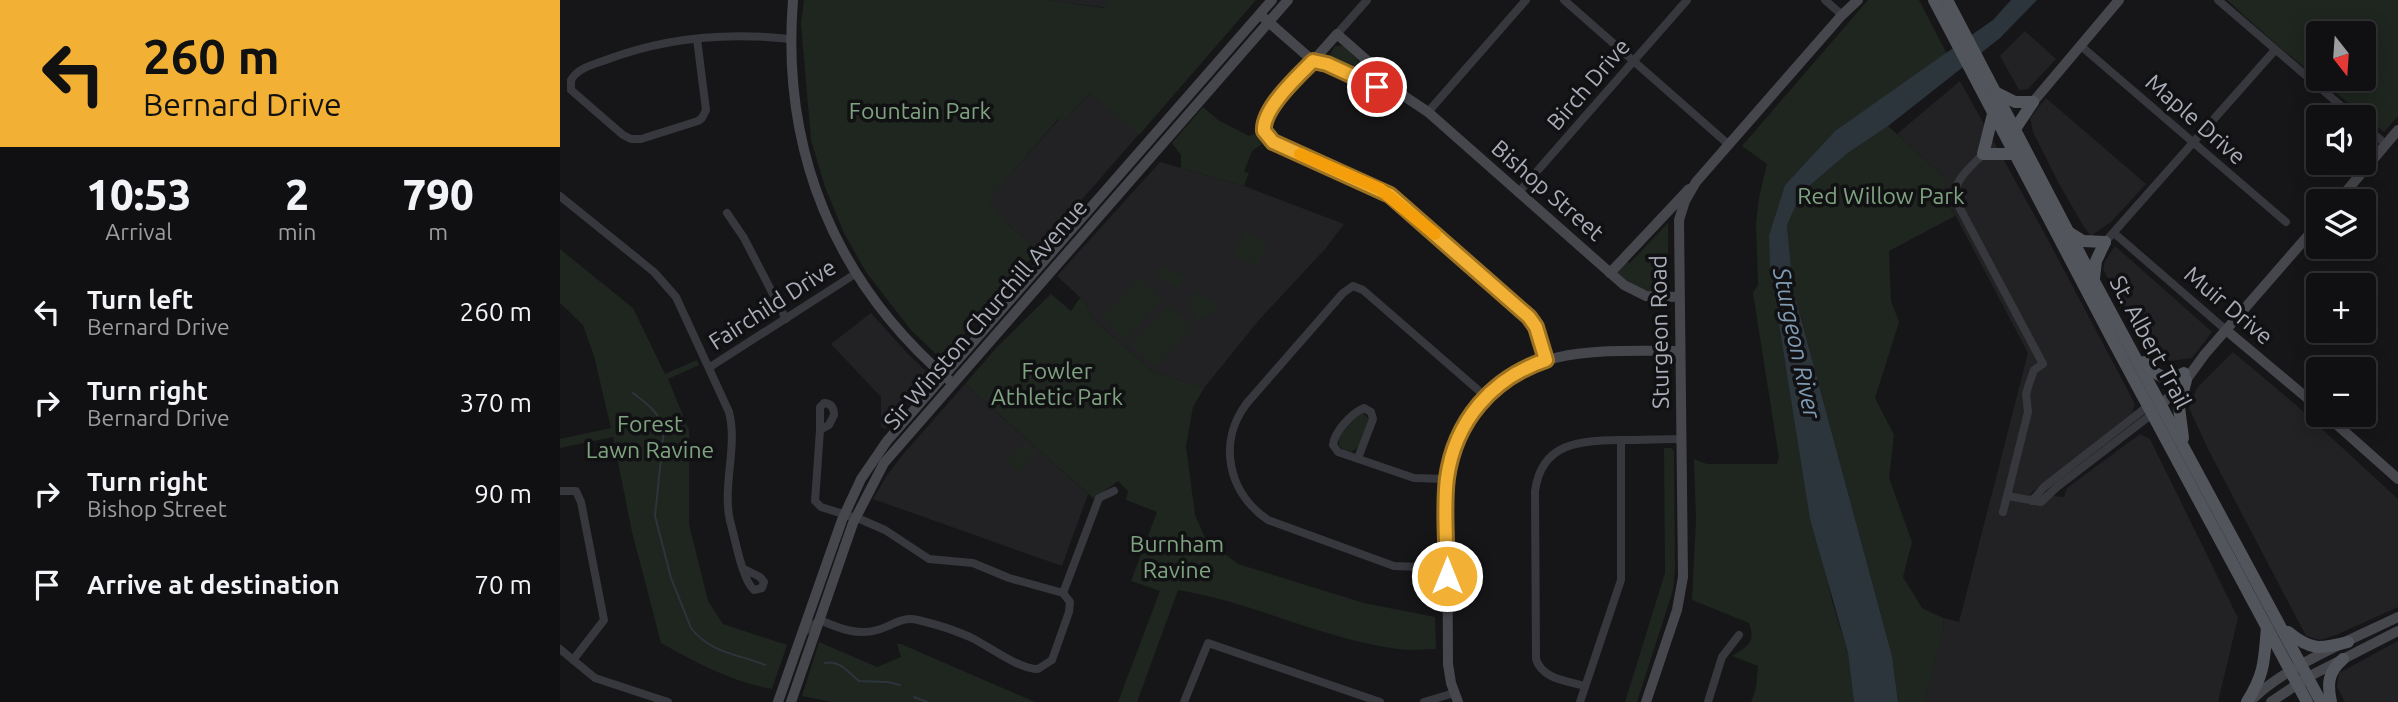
<!DOCTYPE html>
<meta charset="utf-8">
<style>
:root{--surface:#101012;--page:#1e1e20;--text:#f1f3f6;--muted:#9c9d9f;--line:#303032}
body{margin:0;font-family:Ubuntu,sans-serif;background:var(--page);color:var(--text);height:100vh;display:flex;flex-direction:column;font-size:26px;white-space:nowrap}
*{box-sizing:border-box;margin:0}
p{font-size:23px;color:var(--muted)}
.icon{flex:none;width:38px;height:38px;fill:none;stroke:currentColor;stroke-width:2;stroke-linecap:round;stroke-linejoin:round}
.map{position:relative;flex:1;overflow:hidden}
.side{display:flex;flex-direction:column;background:var(--surface);width:560px}
.side>*{flex:none}
.hud{background:#f2b134;color:#111;overflow:hidden}
.needle{width:46px;rotate:163deg}
.fabs{position:absolute;left:1746px;top:21px;display:grid;gap:14px}
.fabs a{display:grid;place-items:center;width:70px;height:70px;border-radius:7px;background:var(--surface);box-shadow:0 4px 18px #0003,0 0 0 2px var(--line);font-size:35px}
.pin{position:absolute;display:grid;place-items:center;width:60px;height:60px;color:#fff;margin:-30px;border:4px solid #fff;border-radius:50%;box-shadow:0 2px 7px #0007}
.me{position:absolute;width:77px;margin:-38px;rotate:0deg;stroke-linejoin:round;filter:drop-shadow(0 0 5px #0008)}
.turn{display:flex;align-items:center;gap:24px;height:147px;padding:0 28px;font-size:32px}
.turn .icon{width:91px;height:91px;stroke-width:2.5}
.turn b{display:block;font-size:49px;line-height:60px}
.eta{display:flex;justify-content:space-evenly;align-items:center;height:119px;text-align:center}
.eta b{font-size:42px;font-weight:800;line-height:49px}
ul{padding:0;list-style:none}
li{display:flex;align-items:center;gap:21px;height:91px;padding:0 28px}
li div{flex:1}
li b{display:block;font-size:26px}
li em{font-style:normal}
main{display:flex;flex:1;min-height:0}
.map>svg:first-child{display:block}
.built{fill:#222225}
.green{fill:#1e261f;fill-rule:evenodd}
.water{fill:#2c353c}
.lines{fill:none;stroke-linecap:round;stroke-linejoin:round}
.stream{stroke:#2c353c;stroke-width:2}
.street{stroke:#37383d;stroke-width:8}
.secondary{stroke:#45474d;stroke-width:10}
.primary{stroke:#53555c;stroke-width:12}
.route-casing{stroke:#9d7322;stroke-width:18}
.route{stroke:#f2b134;stroke-width:12}
.slow{stroke:#f59e0b;stroke-width:12}
.labels{text-anchor:middle;dominant-baseline:central;stroke-width:7;stroke-linejoin:round;paint-order:stroke}
.street-label{font-size:23px;fill:#a8adb8;stroke:#111113}
.park-label{font-size:23px;fill:#7fa381;stroke:#111113}
.water-label{font-size:24px;font-style:italic;fill:#7f9bb3;stroke:#111113}
</style>
<main>
<section class="side">
<div class="hud">
<div class="turn"><svg class="icon" aria-label="left" viewBox="0 0 24 24"><path d="M17 20v-9H6M10 6l-5 5 5 5"/></svg><div><b>260 m</b>Bernard Drive</div></div>
</div>
<div class="eta">
<div><b>10:53</b><p>Arrival</p></div>
<div><b>2</b><p>min</p></div>
<div><b>790</b><p>m</p></div>
</div>
<ul>
<li><svg class="icon" aria-label="left" viewBox="0 0 24 24"><path d="M17 20v-9H6M10 6l-5 5 5 5"/></svg><div><b>Turn left</b><p>Bernard Drive</p></div><em>260 m</em></li>
<li><svg class="icon" aria-label="right" viewBox="0 0 24 24"><path d="M7 20v-9h11M14 6l5 5-5 5"/></svg><div><b>Turn right</b><p>Bernard Drive</p></div><em>370 m</em></li>
<li><svg class="icon" aria-label="right" viewBox="0 0 24 24"><path d="M7 20v-9h11M14 6l5 5-5 5"/></svg><div><b>Turn right</b><p>Bishop Street</p></div><em>90 m</em></li>
<li><svg class="icon" aria-label="arrive" viewBox="0 0 24 24"><path d="M6 21V4h12l-3 4 3 4H6"/></svg><div><b>Arrive at destination</b></div><em>70 m</em></li>
</ul>
</section>
<div class="map">
<svg width="1838" height="702" viewBox="0 0 1838 702">
<rect width="100%" height="100%" fill="#161618"/>
<!-- built -->
<g class="built">
<path d="M488,0h63l-3,8z"/>
<path d="M1465,31l31,28 -28,30 -9,1 -19,-34z"/>
<path d="M632,73l-154,177 -26,-22 -25,-27 72,-82 4,3 27,-29 7,6z"/>
<path d="M1400,81l87,157 88,166 -3,9 -102,81 34,3 3,-9 73,-54 10,5 88,179 -20,84h-293l19,-75 -1,-9 16,4 69,-269 -85,-161 4,-12 -50,-46z"/>
<path d="M1486,98l100,86 -35,38 -20,14 -7,-9 -26,-45 -25,-50 -3,-14z"/>
<path d="M600,162l84,24 100,38 -18,24 -67,72 -55,68 -51,-16 -61,-54 -7,-16 -28,-26z"/>
<path d="M1555,246l97,86 -20,26 -22,3 -34,-30 -33,-62 2,-8z"/>
<path d="M311,313l36,40 23,22v4l-45,50 -4,-3v-29l-50,-53z"/>
<path d="M1673,352l63,53 102,94v108l-62,28 -16,5 -14,-4 -98,-187 -19,-41 8,-20z"/>
<path d="M405,384l123,110 -26,72 -189,-67 14,-24 18,-23z"/>
<path d="M1838,641v61h-53l-8,-15 2,-14z"/>
</g>
<!-- green -->
<g class="green">
<path d="M244,0h244l56,8 4,-8h148l-117,135 -49,-42 -27,29 -5,-3 -70,82 24,27 26,22 -96,110 -32,-31 -44,-57 -22,-39 -19,-46 -14,-47 -10,-116z"/>
<path d="M1308,0h51l28,54 -112,77 -50,54 -15,82 38,237 25,100 15,49 6,49h-103l5,-14 2,-22 -26,-10c16,-10 24,-13 17,-33l-57,-23 4,-80 -2,-61 13,5h70l2,-6 -26,-165 5,-8 -2,-62 3,-25 8,-34 -25,-18z"/>
<path d="M1667,0h171v116l-14,16 -107,-87zM1759,33h45v46h-45z"/>
<path d="M775,46h8l36,34 -3,1 -43,-19 -3,-7z"/>
<path d="M643,107l15,13 31,16 6,-2 7,10 -10,7 -8,21 5,1 -5,13 -63,-18v-13l-9,-12z"/>
<path d="M1328,126l59,54 -4,12 12,24 -66,35 2,50 8,21 -24,76 19,37 -5,43 23,64 -9,35 19,31 21,10 1,9 -19,75h-27l-6,-46 -99,-367 -6,-64 15,-33 46,-39z"/>
<path d="M1108,223v65c-18,12 -38,-4 -52,-16l11,-13 2,5z"/>
<path d="M685,232l23,12 -11,22 -23,-12z"/>
<path d="M0,249l73,59 32,66 32,-14 2,5 -31,14 21,51v94l19,77 15,23 64,21 -15,44c-40,-7 -75,-26 -111,-46l-29,-111 -19,-95 -53,11v-9l51,-11 -17,-72 -11,-31 -23,-22z"/>
<path d="M603,266l22,11 -6,12 -22,-11z"/>
<path d="M579,278l24,22 -37,40 -24,-22z"/>
<path d="M637,291l21,12 1,5 -20,13c-8,-5 -8,-14 -8,-23z"/>
<path d="M491,294l20,17 9,-13 5,4 7,16 61,54 51,16 -11,19 -7,39 9,69 11,25 32,24 126,39 71,14 1,32c-12,0 -26,2 -38,0 -76,-10 -145,-47 -220,-59l-41,112h-19l42,-111 -29,-10 26,-69 -31,-12 2,-9 -10,-10 -24,18 -129,-115 31,-36z"/>
<path d="M609,305l24,22 -37,40 -25,-22z"/>
<path d="M803,413l6,6 -10,27 -7,6 -8,-2 -5,-4v-10l20,-22z"/>
<path d="M464,442l13,11 -18,20 -13,-11z"/>
<path d="M1104,448h8l2,4 1,117 -2,21 -36,112h-12l40,-129z"/>
<path d="M259,642l58,25 24,-10 -4,-13h4l134,58h-203l-30,-6z"/>
</g>
<!-- water -->
<path class="water" d="M1451,0h26l-37,38 -112,88 -40,27 -46,39 -15,33 6,64 99,367 6,46h-44l-6,-49 -38,-134 -40,-252 -1,-31 16,-51 50,-54 158,-111z"/>
<g class="lines">
<!-- stream -->
<g class="stream">
<path d="M73,393c13,10 26,19 31,36l-9,87 16,62 20,50c19,25 47,26 74,37"/>
<path d="M265,663c15,-3 23,9 34,18l29,1 12,3"/>
<path d="M354,697l13,5"/>
</g>
<!-- street -->
<g class="street">
<path d="M1004,0l164,144"/>
<path d="M1265,0l17,15"/>
<path d="M1658,0l136,117"/>
<path d="M777,34l30,-34"/>
<path d="M137,39l9,71 -4,8 -4,3 -57,18h-10l-8,-4 -52,-45v-10c6,-11 20,-15 32,-19 59,-23 124,-29 187,-22"/>
<path d="M1521,46l205,176"/>
<path d="M753,61l-40,45 -10,18 2,10 8,8 117,53 139,121 7,11 10,33"/>
<path d="M868,112l98,-112"/>
<path d="M1804,126l22,18"/>
<path d="M1423,154c-11,12 -31,27 -28,45l88,165 -9,6 -5,14 -3,10 2,18 -25,100"/>
<path d="M958,193l169,-193"/>
<path d="M0,196l94,76 22,25 53,115c9,35 -7,73 1,109 5,16 12,59 24,69l8,-2 2,-6 -4,-5 -16,-8"/>
<path d="M167,213l17,25 42,81"/>
<path d="M1554,233l112,97"/>
<path d="M1545,242l170,-192"/>
<path d="M150,367l145,-93"/>
<path d="M798,458l15,-39 -2,-7 -7,-4c-12,5 -30,24 -31,37l5,7 76,26 33,1"/>
<path d="M0,491h16l5,11 23,118 -31,40"/>
<path d="M1448,496l33,6 16,-15 95,-73"/>
<path d="M1472,501l12,-14 104,-81"/>
<path d="M887,568l-53,-2 -126,-46c-40,-27 -51,-78 -21,-117l96,-110 10,-7 10,4 122,106"/>
<path d="M503,593l36,-95 15,-7"/>
<path d="M244,632l16,-12c18,8 38,16 57,10 15,-4 25,-14 41,-10 17,4 36,10 52,17 19,9 48,32 68,32l14,-9 17,-48 1,-10 -7,-9 -54,-15 -36,-15 -44,-4 -44,-29 -23,-10 -41,-13 -6,-6 5,-71 9,-5 5,-10c0,-6 -2,-12 -10,-12l-4,4v23"/>
<path d="M0,649l35,29 73,24"/>
<path d="M1025,686c-18,-5 -43,-7 -49,-27l-1,-168c7,-50 46,-50 87,-51 20,0 40,-1 60,-1"/>
<path d="M624,702l24,-59 172,59"/>
<path d="M864,702l30,-9"/>
<path d="M1020,702l41,-122v-140"/>
<path d="M1148,702l14,-45 17,-22"/>
</g>
<!-- secondary -->
<g class="secondary">
<path d="M233,0c-12,150 41,281 156,380"/>
<path d="M704,18l49,43 14,3 50,23 21,5"/>
<path d="M753,61l24,-27 43,38 18,20 30,20 196,173 22,11 33,1"/>
<path d="M1473,102l86,-102"/>
<path d="M1778,201l60,-71"/>
<path d="M1050,273l79,-84"/>
<path d="M1666,330l93,78"/>
<path d="M1595,411l31,-31 19,-26 114,-131"/>
<path d="M1766,415l72,64"/>
<path d="M218,702l64,-182 19,-41 26,-38 385,-441"/>
<path d="M231,702l62,-179 31,-60 404,-463"/>
<path d="M898,702l-7,-19 -3,-19 -1,-178c2,-27 11,-52 27,-75 46,-68 133,-60 205,-60"/>
<path d="M1086,702l31,-92 6,-33 -4,-357 6,-19 11,-19 146,-167 16,-15"/>
<path d="M1690,702c29,-33 107,-65 148,-85"/>
<path d="M1711,702l37,-25 90,-46"/>
</g>
<!-- primary -->
<g class="primary">
<path d="M1374,0l178,339 195,363"/>
<path d="M1387,0l147,281 227,421"/>
<path d="M1437,93l18,9h18"/>
<path d="M1433,114l-10,40h31"/>
<path d="M1455,129l18,-27"/>
<path d="M1510,233l13,8 22,1"/>
<path d="M1534,278l2,-17 9,-19"/>
<path d="M1584,362c12,13 23,22 40,11"/>
<path d="M1623,438l-4,-31 7,-27"/>
<path d="M1728,632c23,19 32,17 60,10"/>
<path d="M1687,702c18,-29 17,-41 20,-75"/>
<path d="M1771,702c-4,-18 -3,-30 12,-43"/>
</g>
</g>
<g class="lines">
<defs>
<path id="route" d="M817,87l-50,-23 -14,-3c-15,15 -51,48 -49,70l9,11 117,53 139,122 7,10 10,33c-54,18 -91,61 -99,118 -4,32 0,66 0,98"/>
</defs>
<!-- route casing -->
<use href="#route" class="route-casing"/>
<!-- route -->
<use href="#route" class="route"/>
<!-- slow -->
<path class="slow" d="M740,154l80,35 55,45"/>
</g>
<g class="labels">
<!-- street labels -->
<g class="street-label">
<text transform="translate(1028 84) rotate(-49)">Birch Drive</text>
<text transform="translate(1636 119) rotate(41)">Maple Drive</text>
<text transform="translate(988 190) rotate(41)">Bishop Street</text>
<text transform="translate(212 304) rotate(-33)">Fairchild Drive</text>
<text transform="translate(1669 305) rotate(40)">Muir Drive</text>
<text transform="translate(425 314) rotate(-49)">Sir Winston Churchill Avenue</text>
<text transform="translate(1099 332) rotate(-91)">Sturgeon Road</text>
<text transform="translate(1591 342) rotate(62)">St. Albert Trail</text>
</g>
<!-- park labels -->
<g class="park-label">
<text x="360" y="110">Fountain Park</text>
<text x="1321" y="195">Red Willow Park</text>
<text x="497" y="370">Fowler<tspan x="497" dy="26">Athletic Park</tspan></text>
<text x="90" y="423">Forest<tspan x="90" dy="26">Lawn Ravine</tspan></text>
<text x="617" y="543">Burnham<tspan x="617" dy="26">Ravine</tspan></text>
</g>
<!-- water labels -->
<g class="water-label">
<text transform="translate(1237 343) rotate(78)">Sturgeon River</text>
</g>
</g>
</svg>
<div class="fabs">
<a><svg class="needle" viewBox="-14 -14 28 28"><path d="M0-13l5 13h-10z" fill="#e53935"/><path d="M0 13l5-13h-10z" fill="#9c9d9f"/></svg></a>
<a><svg class="icon" aria-label="sound" viewBox="0 0 24 24"><path d="M4 9h4l5-4v14l-5-4H4zM17 9q2 3 0 6"/></svg></a>
<a><svg class="icon" aria-label="layers" viewBox="0 0 24 24"><path d="M12 4l9 5-9 5-9-5zM3 14l9 5 9-5"/></svg></a>
<a>+</a>
<a>−</a>
</div>
<div class="pin" style="left:817px;top:87px;background:#d93025"><svg class="icon" aria-label="arrive" viewBox="0 0 24 24"><path d="M6 21V4h12l-3 4 3 4H6"/></svg></div>
<svg class="me" style="left:887px;top:576px" viewBox="-20 -20 40 40"><circle r="17" fill="#f2b134" stroke="#fff" stroke-width="3"/><path d="M0-11L8 9 0 5-8 9z" fill="#fff"/></svg>
</div>
</main>
